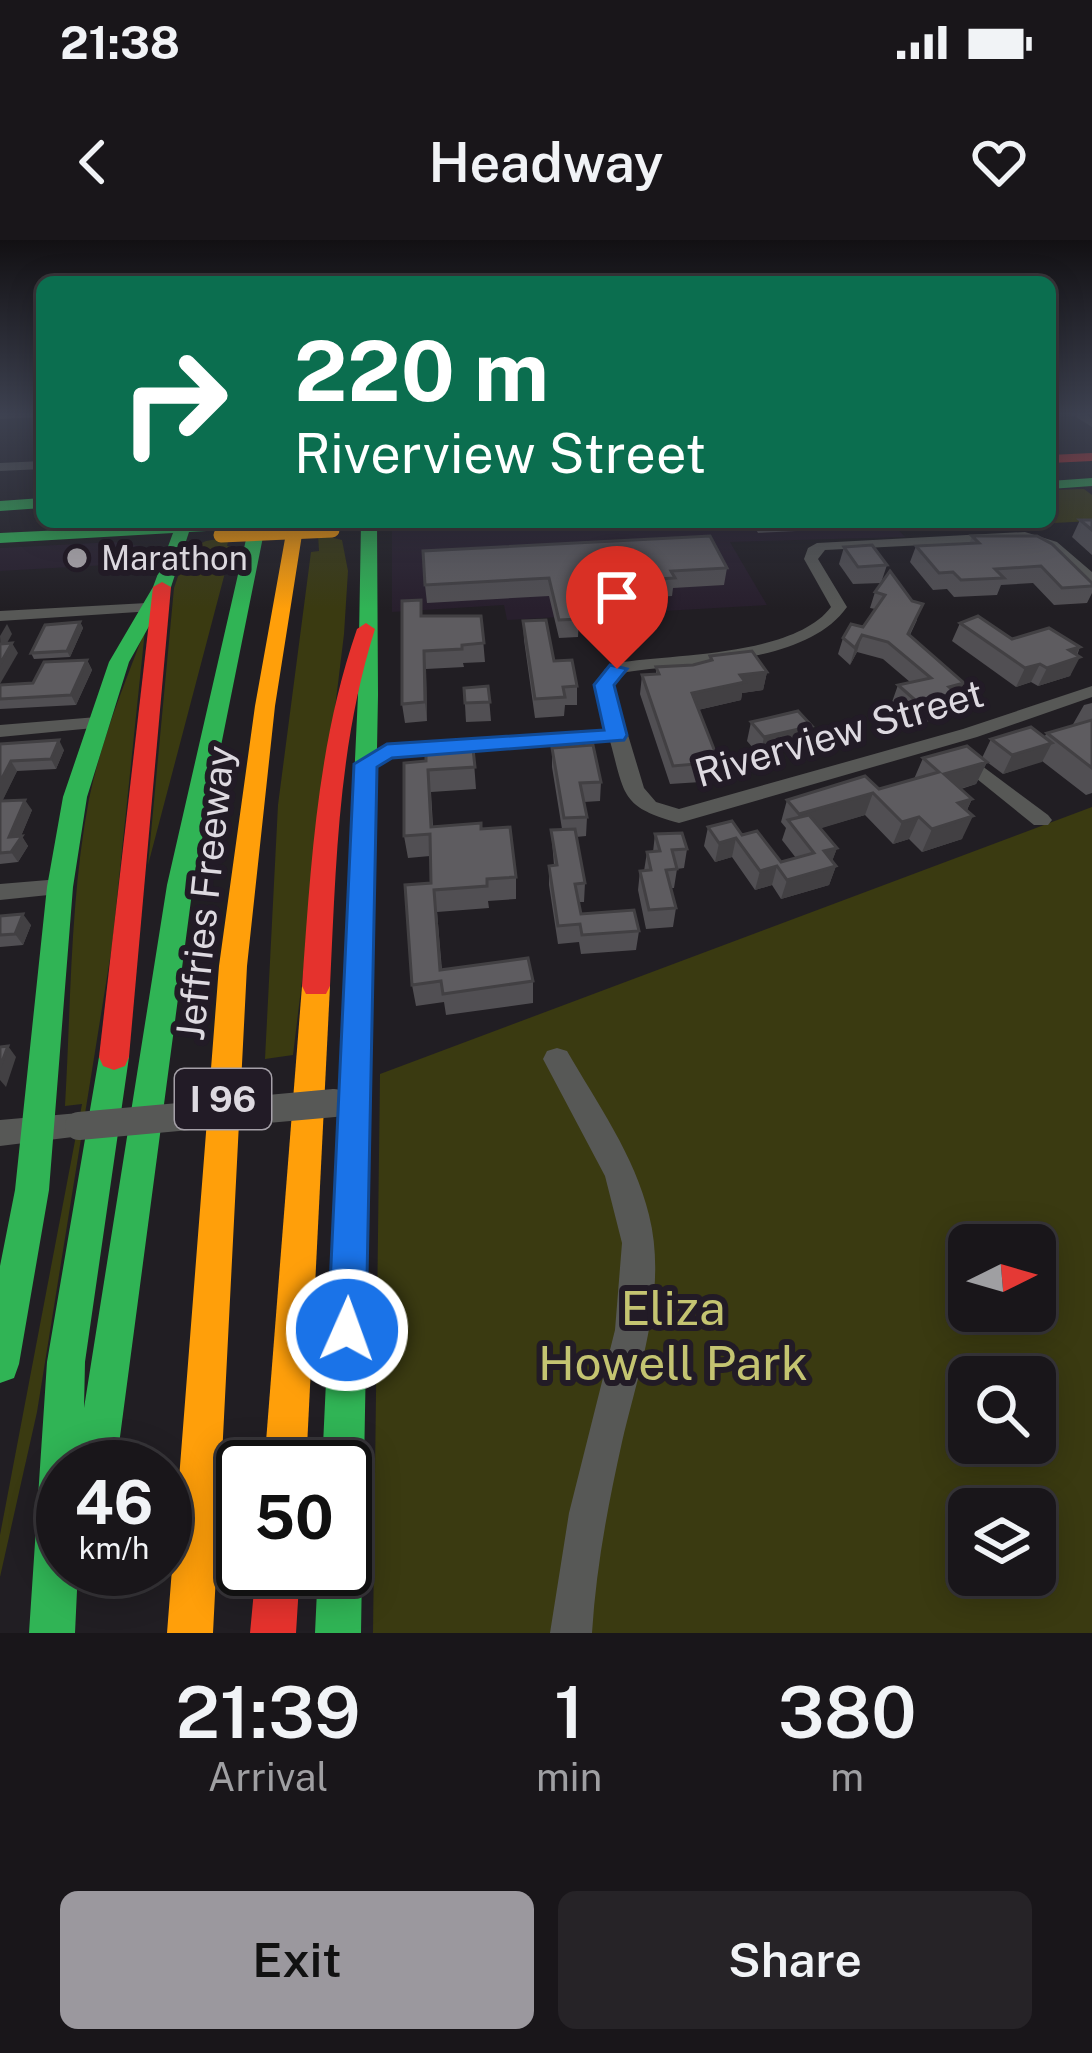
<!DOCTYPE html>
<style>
:root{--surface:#19161a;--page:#262327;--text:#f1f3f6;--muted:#9f9fa2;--line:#373539;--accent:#9b989e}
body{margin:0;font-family:"Public Sans",sans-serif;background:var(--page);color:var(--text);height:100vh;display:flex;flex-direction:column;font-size:45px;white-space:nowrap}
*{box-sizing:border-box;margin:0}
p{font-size:39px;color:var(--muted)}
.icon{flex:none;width:66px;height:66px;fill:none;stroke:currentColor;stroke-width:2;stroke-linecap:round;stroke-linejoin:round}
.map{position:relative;height:1393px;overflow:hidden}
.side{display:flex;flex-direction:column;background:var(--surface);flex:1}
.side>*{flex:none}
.hud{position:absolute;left:36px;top:36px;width:1020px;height:252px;border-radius:18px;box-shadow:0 6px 30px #0003,0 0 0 3px var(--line);background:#0b6e4f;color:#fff;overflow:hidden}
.needle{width:78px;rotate:85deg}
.fabs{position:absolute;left:948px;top:984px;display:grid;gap:24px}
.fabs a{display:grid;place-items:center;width:108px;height:108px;border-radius:18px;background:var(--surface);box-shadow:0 6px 30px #0003,0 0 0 3px var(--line);font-size:60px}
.speed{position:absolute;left:36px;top:1200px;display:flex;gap:24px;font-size:60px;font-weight:700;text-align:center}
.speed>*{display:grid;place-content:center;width:156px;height:156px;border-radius:50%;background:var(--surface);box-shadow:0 6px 30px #0003,0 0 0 3px var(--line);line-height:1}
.speed small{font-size:30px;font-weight:400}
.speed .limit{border:6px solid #111;border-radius:18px;background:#fff;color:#111}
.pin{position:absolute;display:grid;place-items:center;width:102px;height:102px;color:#fff;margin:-123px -51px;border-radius:50% 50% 50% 0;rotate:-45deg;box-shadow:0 0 12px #0007}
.pin .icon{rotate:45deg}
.me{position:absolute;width:132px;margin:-66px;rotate:2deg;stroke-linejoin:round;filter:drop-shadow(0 0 9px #0008)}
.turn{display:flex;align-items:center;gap:42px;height:252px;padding:0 60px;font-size:54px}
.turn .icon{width:156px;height:156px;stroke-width:2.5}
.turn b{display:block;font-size:84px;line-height:102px}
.eta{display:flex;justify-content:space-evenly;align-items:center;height:204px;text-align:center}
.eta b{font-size:72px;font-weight:600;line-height:84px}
.button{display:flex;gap:24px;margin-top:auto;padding:24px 60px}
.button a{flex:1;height:138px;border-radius:18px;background:var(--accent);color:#111;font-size:48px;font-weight:600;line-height:138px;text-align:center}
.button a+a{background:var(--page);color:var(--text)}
.status{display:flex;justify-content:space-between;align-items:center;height:84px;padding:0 60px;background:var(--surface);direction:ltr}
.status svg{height:33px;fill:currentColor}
header{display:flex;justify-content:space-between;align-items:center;height:156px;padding:0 60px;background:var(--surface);font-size:54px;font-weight:600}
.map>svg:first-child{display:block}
.built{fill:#281f2d}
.green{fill:#3a3a11;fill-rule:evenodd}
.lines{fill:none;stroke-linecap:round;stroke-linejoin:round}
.street{fill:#575856;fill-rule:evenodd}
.fast{fill:#30b455;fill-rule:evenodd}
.slow{fill:#ff9f0a;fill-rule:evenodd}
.jam{fill:#e5322d;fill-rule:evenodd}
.street-bridge{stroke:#575856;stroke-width:28}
.slow-bridge{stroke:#ff9f0a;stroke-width:15}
.wall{fill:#514f53}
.shaded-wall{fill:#424043}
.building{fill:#5e5c60;stroke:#424043;stroke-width:3}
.route{fill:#1a73e8;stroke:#114b97;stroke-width:3}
.poi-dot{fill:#9b989e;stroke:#221b26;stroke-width:4.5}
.labels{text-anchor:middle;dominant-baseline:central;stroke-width:12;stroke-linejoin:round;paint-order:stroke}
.far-poi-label{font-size:33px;fill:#ddd9e0;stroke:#221b26;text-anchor:start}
.shield{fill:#221b26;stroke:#a5a0a8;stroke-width:3}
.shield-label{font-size:36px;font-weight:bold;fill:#ddd9e0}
.street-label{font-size:39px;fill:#ddd9e0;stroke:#221b26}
.near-park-label{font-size:48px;fill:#c4c471;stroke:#221b26}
</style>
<div class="status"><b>21:38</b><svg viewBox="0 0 49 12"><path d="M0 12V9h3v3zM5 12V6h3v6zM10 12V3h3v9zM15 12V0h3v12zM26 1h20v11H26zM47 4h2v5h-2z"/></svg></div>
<header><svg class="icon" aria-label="back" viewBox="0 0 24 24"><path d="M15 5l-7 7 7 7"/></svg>Headway<svg class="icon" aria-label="heart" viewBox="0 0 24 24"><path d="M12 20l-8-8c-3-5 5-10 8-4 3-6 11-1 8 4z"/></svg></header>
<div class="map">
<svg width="1092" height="1393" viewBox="0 0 1092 1393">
<rect width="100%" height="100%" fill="#211e23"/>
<!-- built -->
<g class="built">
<path d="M464,282h427l14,15 -175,5 37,63 -260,15 -3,-15 -112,7v-86z"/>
<path d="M114,302l27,4 6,6 -5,11 -142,8v-23z"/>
</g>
<!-- green -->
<g class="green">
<path d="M1084,249l8,6v26l-95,5 -3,-4h56v-32z"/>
<path d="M318,294l24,6 6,31 -4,63 -51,421 -28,4 13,-254 33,-253 8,-1z"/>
<path d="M229,297l-2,9h5l-84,319 26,-277 13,-38 19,-9z"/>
<path d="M145,390l-33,316 -75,466 -37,165v-42l82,-431 -17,2c6,-102 5,-207 24,-307 12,-58 35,-114 56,-169z"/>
<path d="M1092,567v826h-719l7,-559zM969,1005h66v66h-66zM969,1137h66v66h-66zM969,1269h66v66h-66z"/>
</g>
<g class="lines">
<!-- street -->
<g class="street">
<path d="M0,174h42v3l-42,2z"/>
<path d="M1071,174h14l7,5v8z"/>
<path d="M42,221v8l-42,2v-8z"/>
<path d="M1025,292l32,10 35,30v13l-45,-37 -23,-8 -199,10 -7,9 29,48c-41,58 -154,55 -220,65l-14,13 31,103 12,14 23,7 284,-80 129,-43v11l-115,40 -298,86c-58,-16 -54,-27 -69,-82l-219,16 -25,12 -10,-6 31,-18 220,-15 -12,-45 10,-16 18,-7c56,-8 172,-7 208,-55l-27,-48 4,-11 9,-5z"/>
<path d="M147,363l8,5 -2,3 -153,10v-10z"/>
<path d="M97,477l9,6 -2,4 -104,10v-12z"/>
<path d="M958,508l90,67 4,5 -4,5h-14l-83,-67v-8z"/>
<path d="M60,639l8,2 3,6 -3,6 -68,7v-16z"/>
<path d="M557,808l10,3c30,52 68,105 82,164 19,75 -10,155 -27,227 -14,63 -26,126 -30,191h-42l19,-120 46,-183 7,-87 -17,-67 -62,-117 4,-8z"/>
<path d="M79,873l10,4 4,9 -4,9 -89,11v-26z"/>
</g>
<!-- fast -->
<g class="fast">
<path d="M1092,238v8l-42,3v-8z"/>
<path d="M42,258v10l-42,3v-10z"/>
<path d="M230,282v6l-6,2 -35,2 -18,55 -42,75 -42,135 -14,90 -24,303 -30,174 -5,14 -14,5v-117l15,-76 32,-303 16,-90 46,-135 44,-75 20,-54 -173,10v-10z"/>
<path d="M250,282h16l-73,363 -77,582h-53v102h15l-3,64h-46l18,-271 52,-305 4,-9 11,-4 11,4 4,9 -44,305 -1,46 83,-523z"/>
<path d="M361,282h16l1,173 -14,772 -6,15 -13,5v-20h-23l36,-772z"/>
<path d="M345,1309l11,4 6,16 -1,64h-46l3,-64h27z"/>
</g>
<!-- slow -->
<g class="slow">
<path d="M288,282h16l-29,184 -28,260 -34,667h-46l52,-667 36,-260z"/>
<path d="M316,735l10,3 4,8 -24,481h-42l38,-481 4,-8z"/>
</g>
<!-- jam -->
<g class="jam">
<path d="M1092,213v8l-42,2v-8z"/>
<path d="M162,342l9,5 -42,470 -4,9 -11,4 -11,-4 -4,-9 54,-470z"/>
<path d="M366,383l9,6c-37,117 -39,236 -45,357l-4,8h-20l-4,-8c9,-122 15,-241 55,-357z"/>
<path d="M256,1329h44l-4,64h-46z"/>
</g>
<!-- street-bridge -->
<path class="street-bridge" d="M79,886l255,-23"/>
<!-- slow-bridge -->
<g class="slow-bridge">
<path d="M224,285l64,-3"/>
<path d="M221,295l111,-5"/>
</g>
</g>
<!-- wall -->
<g class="wall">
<path d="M1080,280h12v35l-20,-18z"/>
<path d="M752,282h104l-1,6 -97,5z"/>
<path d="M972,296l120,47v10l-5,10 -33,2 -21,-22 -32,2 -4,10 -43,2 -7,-8 -14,1 -23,-28 6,-16 54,-3z"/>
<path d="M844,307l43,18 -6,18 -28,1 -14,-20z"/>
<path d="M727,328l-3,17 -51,3 -1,8 -98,6 5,17 -1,18 -19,1 -10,-42 -122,7 -2,-18z"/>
<path d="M890,331l27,49 -7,15 52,63 -7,17 -39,9 -24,-22 6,-17 12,-3 -27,-23 -26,-7 -7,13 -12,-11 5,-16 20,-11 12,-18 -5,-1 5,-16z"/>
<path d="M423,376h58l4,46 -22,1 1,4 -38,2 1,52 -22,2 -3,-19z"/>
<path d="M523,381l31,40 23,25v19h-12l-1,11 -29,2 -11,-78z"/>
<path d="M80,382l3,6 -13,29 -36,2 -3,-6z"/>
<path d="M960,383l52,16 68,8 -10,29 -32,10 -7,-4 -15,5 -64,-46z"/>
<path d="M710,416l57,16 -4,18 -21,3 -1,7 -43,10 21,52 -3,19 -46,3 -30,-90 2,-19 14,-1v-7l37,-2 16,-5z"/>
<path d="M87,420l5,10 -16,35 -76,4v-24l33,-2z"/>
<path d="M488,446l3,35 -25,1 -2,-34z"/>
<path d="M1092,463v90l-6,2 -44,-34 -39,13 -16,-12 -11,22 -15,5 11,10 -5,11 -5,29 -40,13 -13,-13 -16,5 -28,-29 -45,13 17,20 -5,13 4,5 -7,19 -48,14 -9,-14 -17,5 -23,-33 -17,5 -11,-16 4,-19 34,8 39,27 15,-4 -14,-18 4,-12 -5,-6 6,-22 92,-11 35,-10 9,-21h59l9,-19 53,-2 3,-4 25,-7 12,-21z"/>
<path d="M751,482l61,4 -5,19 -47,11 -13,-15z"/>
<path d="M0,504l64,6 -8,19 -39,2 -15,30 30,9 -11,26 7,10 -10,16 -18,2z"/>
<path d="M552,508l49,34 -1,19 -16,1 3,15 -1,19 -10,1 9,46 -1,19h-5l2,12 58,17 -3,19 -55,4 -2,-12 -21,2 -9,-59v-19l5,-1 -3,-35 11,-1 -10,-62z"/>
<path d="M473,509l3,40 -45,3 2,34 48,3 35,48v22l-28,2 1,7 -52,4 5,58 91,11v22l-87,12 -2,-13 -28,4 -4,-21 19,-102 -1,-27 -22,2 -4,-22 22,-75z"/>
<path d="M655,594l32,15 -3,19 -7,1 -3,19h-3l5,20 -3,19 -27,2 -8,-39 2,-19h4l3,-19h6z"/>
<path d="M0,676l31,9 -8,20 -23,2z"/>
</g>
<!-- shaded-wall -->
<g class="shaded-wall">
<path d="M80,382l3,6 -13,29 -3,-6z"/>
<path d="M7,384l5,10 -11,20 -1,-18z"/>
<path d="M862,395l-5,17 -7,13 5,-17z"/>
<path d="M12,403l6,10 -18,31v-20z"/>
<path d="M1080,407l-6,12 6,-2 -10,19 -32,10 9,-18 22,-18z"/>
<path d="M424,411l2,18 1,52 -2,-19z"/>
<path d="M87,420l5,10 -16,35 -5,-10z"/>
<path d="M1040,424l-9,18 -15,5 9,-19z"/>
<path d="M767,432l-4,18 -21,3 -1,7 -52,12 3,-19 48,-18z"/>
<path d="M964,443l-7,16 5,-1 -7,17 -39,9 7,-17 26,-20z"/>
<path d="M812,486l-5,19 -47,11 4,-19z"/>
<path d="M59,500l5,10 -8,19 -5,-10z"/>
<path d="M1052,503l-10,19 -39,12 9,-19z"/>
<path d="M11,521l6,10 -17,35v-24z"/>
<path d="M987,522l-11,22 -41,12 9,-22z"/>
<path d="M873,553l-8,22 -66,20 -4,-6 4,-15z"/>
<path d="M972,559l-10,21 11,-4 -11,23 -40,13 10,-23 26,-26z"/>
<path d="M25,560l7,10 -13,31 3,-5 6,10 -10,16 -7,-10 -2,-15z"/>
<path d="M919,577l-10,22 -16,5 9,-22z"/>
<path d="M736,598l-4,19 -17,5 4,-19z"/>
<path d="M837,608l-7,19 -6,-16z"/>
<path d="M777,626l-5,19 -17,5 5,-19z"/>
<path d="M836,626l-7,19 -48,14 6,-19z"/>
<path d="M23,674l8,11 -8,20 -8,-11z"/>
<path d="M8,806l8,11 -10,30 -6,-7v-13z"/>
</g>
<!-- building -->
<g class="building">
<path d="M1080,280h12v10z"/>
<path d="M710,296l17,32 -56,3 4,7 -105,6 9,35 -20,1 -10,-42 -124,7 -2,-34z"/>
<path d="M972,296h65l15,8 40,39v3l-30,2 -21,-22 -46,3 9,9 -43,2 -8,-8 -14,1 -23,-27 63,-3z"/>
<path d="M872,305l15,20 -29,2 -14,-20z"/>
<path d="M890,331l22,30 11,3 -15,30 56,49 -15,4 13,11 -39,9 -25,-22 33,-7 -43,-36 -26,-7 -7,13 -12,-10 8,-14 12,3 22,-32 -10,-3z"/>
<path d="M421,360v16h60l3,27 -22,2v4l-38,2 1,51 -23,2v-103z"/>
<path d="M978,376l34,23 37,-11 31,19 -11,3 11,7 -33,11 -7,-4 -15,4 -65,-45z"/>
<path d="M546,380l8,41 18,-1 5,26 -14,1 2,10 -30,2 -12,-78z"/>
<path d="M80,382l-13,29 -36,2 14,-28z"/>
<path d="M12,403l-12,21v-20z"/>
<path d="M752,411l15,21 -27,3 5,7 -53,11 27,69 -46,4 -31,-91 17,-1 -3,-7 37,-2 19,-5 -2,-4z"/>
<path d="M87,420l-16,35 -71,4v-14l33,-2 11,-21z"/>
<path d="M488,446l2,16 -25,1 -1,-15z"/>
<path d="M798,471l14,15 -48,11 -13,-15z"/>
<path d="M1092,480v48l-45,-35z"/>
<path d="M1031,487l21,16 -40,12 -21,-16z"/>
<path d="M59,500l-8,19 -40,2 -11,21v-38z"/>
<path d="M593,505l8,37 -21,1 7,34 -23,1 -12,-70z"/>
<path d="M967,506l20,16 -43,12 28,25 -14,4 15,13 -41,13 -13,-12 -17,5 -29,-29 -74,21 -12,-14 78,-24 14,13 60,-17 -16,-14z"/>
<path d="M473,509l2,18 -47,3 3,57 50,-4v6l29,-2 6,50 -29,2v7l-53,4 6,80 88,-12 5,23 -90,13 -2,-13 -29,4 -7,-100 26,-2 -1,-49 -26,2v-73l22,-2v-9z"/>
<path d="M25,560l-16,37 13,-1 -11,16 -11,1v-52z"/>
<path d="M809,575l28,33 -13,3 12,15 -49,14 -10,-14 -17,5 -24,-33 -17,5 -11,-16 24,-6 10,14 15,-4 24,31 33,-9 -26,-33z"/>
<path d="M575,589l10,54 -10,1 6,30 53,-4 5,21 -57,4 -2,-11 -22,2 -9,-60 8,-1 -6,-35z"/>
<path d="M682,593l5,16 -15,1 5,19 -11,1 10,38 -27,2 -9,-39 11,-1 -4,-18 13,-1 -5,-17z"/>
<path d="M23,674l-8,20 -15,1v-19z"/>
<path d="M8,806l-8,21v-20z"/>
</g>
<!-- sky -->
<linearGradient id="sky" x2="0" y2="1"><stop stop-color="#121013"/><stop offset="0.47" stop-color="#3d4150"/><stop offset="1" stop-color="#3d4150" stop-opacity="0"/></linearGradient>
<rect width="1092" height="369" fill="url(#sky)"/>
<!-- route -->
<path class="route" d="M610,425l17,4 -13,16 13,50 -3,5 -232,18 -15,9 -11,563 -6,13 -13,6 -14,-6 -5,-13 26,-566 33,-20 217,-14 -10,-45z"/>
<!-- markers -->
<circle class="poi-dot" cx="77" cy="318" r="12"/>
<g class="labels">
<!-- far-poi labels -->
<g class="far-poi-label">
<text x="101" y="318">Marathon</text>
</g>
<!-- shield labels -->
<rect class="shield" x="175" y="829" width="96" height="60" rx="9"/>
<g class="shield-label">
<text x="223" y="859">I 96</text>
</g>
<!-- street labels -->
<g class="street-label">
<text transform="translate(839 493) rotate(-16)">Riverview Street</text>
<text transform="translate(205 653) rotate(-84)">Jeffries Freeway</text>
</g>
<!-- near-park labels -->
<g class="near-park-label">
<text x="673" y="1067">Eliza<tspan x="673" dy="55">Howell Park</tspan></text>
</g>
</g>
</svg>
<div class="fabs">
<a><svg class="needle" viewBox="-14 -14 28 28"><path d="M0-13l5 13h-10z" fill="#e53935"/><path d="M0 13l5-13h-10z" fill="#9f9fa2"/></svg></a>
<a><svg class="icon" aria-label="search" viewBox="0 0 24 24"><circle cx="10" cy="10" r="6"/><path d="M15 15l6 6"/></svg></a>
<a><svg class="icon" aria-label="layers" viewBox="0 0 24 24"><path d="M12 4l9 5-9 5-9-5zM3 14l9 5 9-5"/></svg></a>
</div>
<div class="speed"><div>46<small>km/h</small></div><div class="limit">50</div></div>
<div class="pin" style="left:617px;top:429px;background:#d93025"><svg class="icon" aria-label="arrive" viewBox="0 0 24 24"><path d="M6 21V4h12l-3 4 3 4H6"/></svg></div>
<svg class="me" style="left:347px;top:1090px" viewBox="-20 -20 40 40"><circle r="17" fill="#1a73e8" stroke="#fff" stroke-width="3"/><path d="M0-11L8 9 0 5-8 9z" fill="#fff"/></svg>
<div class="hud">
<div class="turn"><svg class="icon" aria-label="right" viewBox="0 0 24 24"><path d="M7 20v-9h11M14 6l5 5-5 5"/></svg><div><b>220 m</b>Riverview Street</div></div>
</div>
</div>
<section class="side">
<div class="eta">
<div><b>21:39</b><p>Arrival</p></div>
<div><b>1</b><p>min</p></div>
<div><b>380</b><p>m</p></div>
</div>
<div class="button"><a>Exit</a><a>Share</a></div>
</section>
